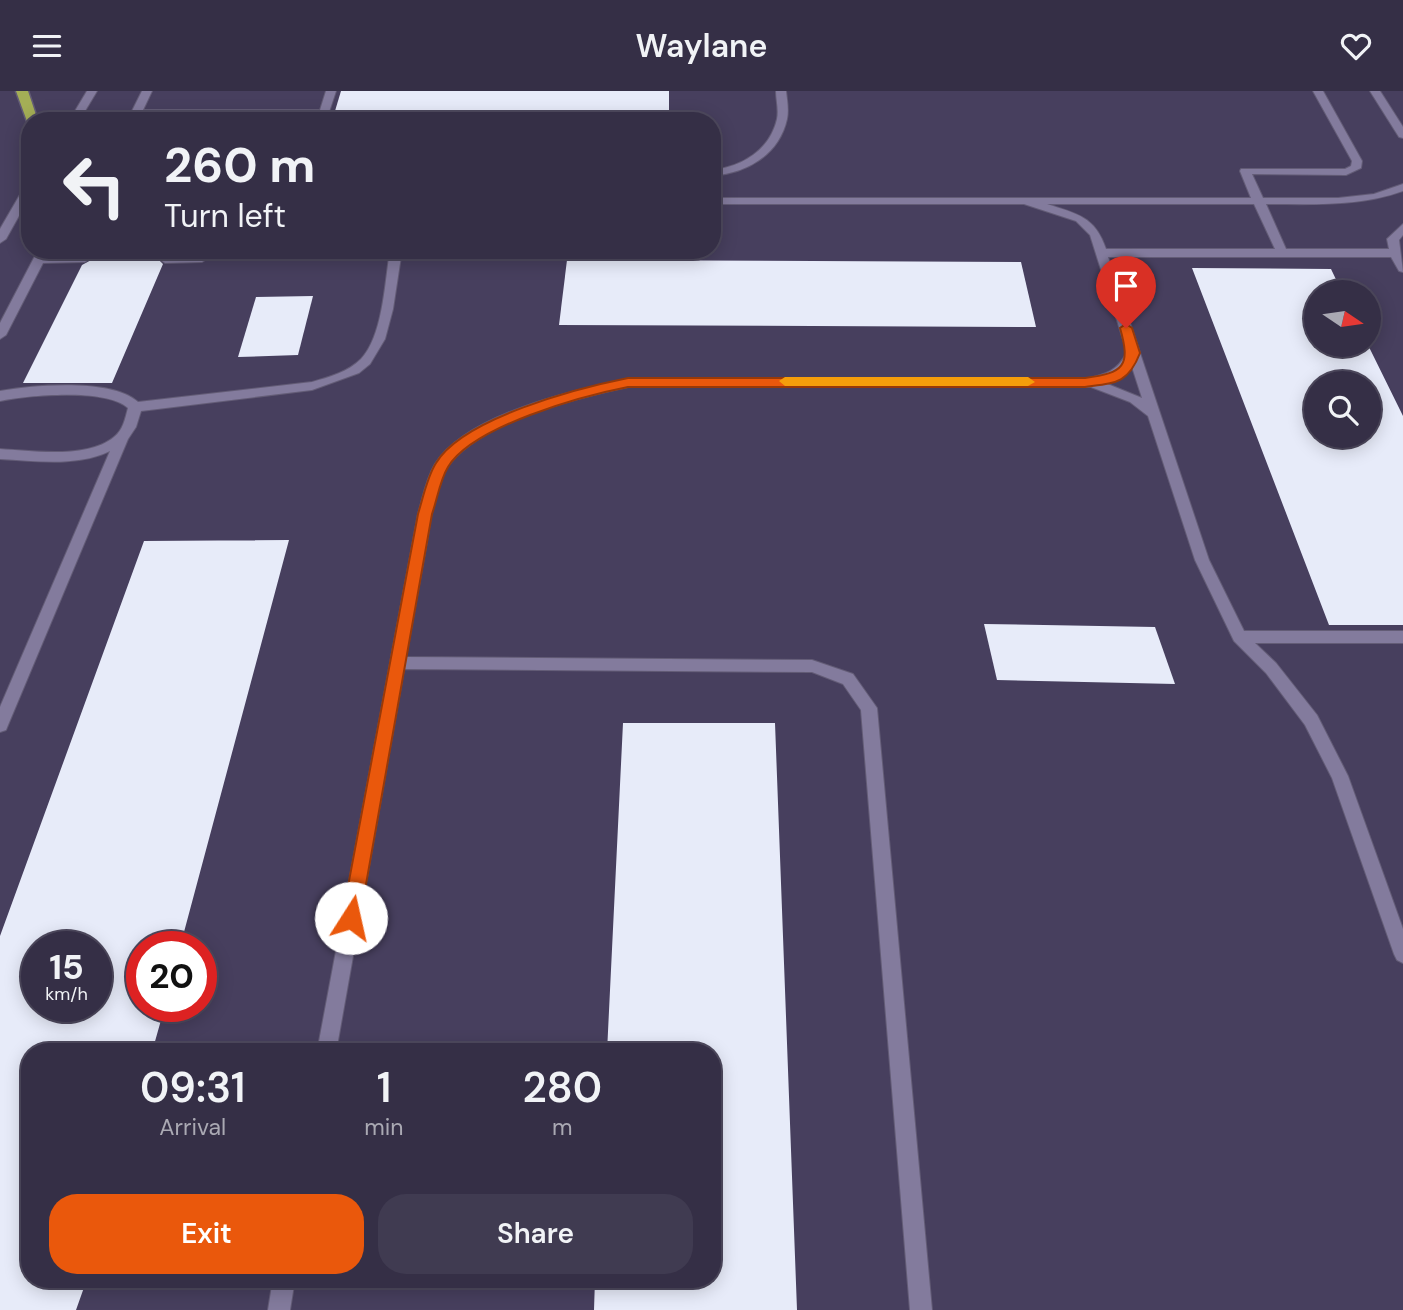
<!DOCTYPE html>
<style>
:root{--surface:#352f46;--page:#403b51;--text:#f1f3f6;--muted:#aaa9b3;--line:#4f4a5f;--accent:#ea580c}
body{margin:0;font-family:"DM Sans",sans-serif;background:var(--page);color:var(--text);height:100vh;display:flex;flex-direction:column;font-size:26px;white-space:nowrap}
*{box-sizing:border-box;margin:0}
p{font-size:23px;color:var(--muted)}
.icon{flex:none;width:38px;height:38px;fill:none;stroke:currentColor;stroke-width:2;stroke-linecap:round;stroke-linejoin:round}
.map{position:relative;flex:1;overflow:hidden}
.side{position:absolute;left:21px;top:952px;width:700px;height:245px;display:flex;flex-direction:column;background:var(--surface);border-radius:28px;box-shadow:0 4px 18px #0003,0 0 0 2px var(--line)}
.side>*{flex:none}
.banner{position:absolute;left:21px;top:21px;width:700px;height:147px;border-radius:28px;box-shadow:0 4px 18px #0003,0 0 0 2px var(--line);background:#352f46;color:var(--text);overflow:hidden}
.needle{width:46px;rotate:103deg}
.controls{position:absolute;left:1304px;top:189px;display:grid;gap:14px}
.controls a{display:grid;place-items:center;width:77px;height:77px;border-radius:50%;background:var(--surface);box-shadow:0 4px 18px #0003,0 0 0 2px var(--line);font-size:35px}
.speed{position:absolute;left:21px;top:840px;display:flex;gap:14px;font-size:35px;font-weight:700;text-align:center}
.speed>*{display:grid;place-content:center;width:91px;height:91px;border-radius:50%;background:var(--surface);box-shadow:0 4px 18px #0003,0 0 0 2px var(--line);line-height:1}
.speed small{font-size:18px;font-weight:400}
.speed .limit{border:10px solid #d22;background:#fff;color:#111}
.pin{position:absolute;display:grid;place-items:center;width:60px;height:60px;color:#fff;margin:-72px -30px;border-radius:50% 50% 50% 0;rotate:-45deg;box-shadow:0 0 7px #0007}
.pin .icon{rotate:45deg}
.me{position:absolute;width:77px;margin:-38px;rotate:10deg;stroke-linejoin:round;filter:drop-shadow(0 0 5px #0008)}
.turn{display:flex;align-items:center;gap:24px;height:147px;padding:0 28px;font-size:32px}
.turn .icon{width:91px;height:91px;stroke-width:2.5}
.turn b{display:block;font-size:49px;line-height:60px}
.eta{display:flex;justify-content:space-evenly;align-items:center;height:119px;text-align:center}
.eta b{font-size:42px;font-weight:600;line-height:49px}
.cta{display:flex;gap:14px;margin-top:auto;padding:14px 28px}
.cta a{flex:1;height:80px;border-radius:28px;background:var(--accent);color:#fff;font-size:28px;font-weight:600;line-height:80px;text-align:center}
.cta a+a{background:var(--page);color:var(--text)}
header{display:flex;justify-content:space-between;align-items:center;height:91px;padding:0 28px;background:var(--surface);font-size:32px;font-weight:600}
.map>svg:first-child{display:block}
.building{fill:#e7ebf9;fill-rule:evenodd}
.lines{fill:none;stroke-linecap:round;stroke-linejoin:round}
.service-casing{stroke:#635c76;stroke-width:2}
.trunk-casing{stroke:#635c76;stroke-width:3}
.service{fill:#837b9d;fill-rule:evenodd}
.trunk{fill:#a4ae56;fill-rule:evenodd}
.route{fill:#ea580c;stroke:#983908;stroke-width:2}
.slow{fill:#f59e0b}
</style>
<header><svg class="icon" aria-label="menu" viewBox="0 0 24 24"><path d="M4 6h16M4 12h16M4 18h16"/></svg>Waylane<svg class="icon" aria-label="heart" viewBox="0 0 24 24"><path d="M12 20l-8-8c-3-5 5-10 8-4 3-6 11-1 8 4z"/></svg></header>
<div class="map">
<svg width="1403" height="1219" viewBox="0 0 1403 1219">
<rect width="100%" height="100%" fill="#473f5e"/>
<!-- building -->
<g class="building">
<path d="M341,0h328v30h-337z"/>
<path d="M89,159h80l-12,8 6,6 -51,119h-89l59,-118 11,-6z"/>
<path d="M567,169l454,2 15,65 -477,-2z"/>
<path d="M1192,177l139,1 11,23h-26v53h52l35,71v209h-74zM1316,292h52v53h-52z"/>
<path d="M313,205l-15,59 -60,2 18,-60z"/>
<path d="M289,449l-109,407h-38v59h23l-13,46h-122v227h57l-11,31h-76v-374l144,-395zM37,856h59v59h-59z"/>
<path d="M984,533l171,3 20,57 -178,-4z"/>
<path d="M623,632h152l22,587h-203l1,-31h117v-227h-105z"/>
</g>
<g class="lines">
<defs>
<g id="service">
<path d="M87,0h10l-18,30h-10z"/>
<path d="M142,0h10l-9,19h177l6,-19h10l-10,30h-10l1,-5 -185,-1 -1,-2z"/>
<path d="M776,0h10c1,9 3,19 1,28 -8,36 -40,54 -75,57v-6c30,-3 58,-20 65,-51 2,-9 -1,-19 -1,-28z"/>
<path d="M1313,0h10l39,70 -1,7 -15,7 -94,-1 11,24h75l36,-4 29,-10v7c-44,16 -90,13 -137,13l20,45h103l-2,-10 16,-15v11l-4,5 4,32 -4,-1 -8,-14h-283l101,303 35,71h159v12h-148l21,20 41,52 31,61 55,153v34l-6,-3 -3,-6 -62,-176 -27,-53 -39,-52 -32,-32 -39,-81 -47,-144 -18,-14 -39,-15h-463c-52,11 -151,35 -182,82 -13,19 -15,50 -19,72 -7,39 -14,77 -21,116l406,3 41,14 24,34 55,602h-22l-49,-600 -18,-26 -31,-12 -408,-3 -68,383h-19l101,-538c5,-17 8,-35 17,-50 32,-50 139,-74 193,-85h457c20,-4 33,-8 42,-27l-37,-117 -14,-14 -52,-17h-312v-6h539l-11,-27 1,-2h104l6,-3 1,-5zM1047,113h207l21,45h-169c-11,-33 -29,-35 -59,-45zM1132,276l10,31 -37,-15 14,-4z"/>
<path d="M1370,0h10l23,36v11l-4,-1z"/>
<path d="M30,92v13l-24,43 -6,4v-14l25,-43z"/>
<path d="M38,159h12l-3,5 38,-1 6,4 -6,4 -42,1 -37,72 -6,4v-16z"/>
<path d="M206,159h14l-18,12 -37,1 -6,-4c13,-9 33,0 47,-9z"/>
<path d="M390,159h12l-9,59 -8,30 -15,25 -11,9 -47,17 -171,21 -5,16 -8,12 -120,286 -2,5 -6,2v-25l110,-256c-33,16 -74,10 -110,8v-10c32,2 88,10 114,-12 9,-7 11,-18 14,-29 -22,-20 -99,-13 -128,-7v-10c33,-6 112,-13 138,11l174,-20c17,-5 36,-10 49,-23 22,-23 24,-78 29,-109z"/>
<path d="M273,1188h22l-5,31h-22z"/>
</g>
<path id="trunk" d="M16,0h12l10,30 -10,3z"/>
</defs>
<!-- service casing -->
<use href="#service" class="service-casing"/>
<!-- trunk casing -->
<use href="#trunk" class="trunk-casing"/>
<!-- service -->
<use href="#service" class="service"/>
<!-- trunk -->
<use href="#trunk" class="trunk"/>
</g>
<!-- route -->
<path class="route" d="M1126,233l6,4 8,25c-12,31 -25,30 -55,34h-457c-46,9 -155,39 -180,80 -8,13 -11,33 -16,47l-72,404 -2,6 -7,3 -6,-3 -3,-6 76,-404c5,-16 9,-37 18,-51 27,-45 142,-75 192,-85h457c39,-5 46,-12 35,-50z"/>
<!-- slow -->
<path class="slow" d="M785,286h243l7,5 -7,4h-243l-6,-5z"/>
</svg>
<div class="controls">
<a><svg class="needle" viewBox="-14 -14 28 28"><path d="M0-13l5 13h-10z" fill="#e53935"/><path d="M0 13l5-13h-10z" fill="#aaa9b3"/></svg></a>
<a><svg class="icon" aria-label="search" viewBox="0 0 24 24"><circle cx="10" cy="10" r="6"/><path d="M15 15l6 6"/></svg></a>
</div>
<div class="speed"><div>15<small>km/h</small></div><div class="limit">20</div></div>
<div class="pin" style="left:1126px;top:237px;background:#d93025"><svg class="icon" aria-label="arrive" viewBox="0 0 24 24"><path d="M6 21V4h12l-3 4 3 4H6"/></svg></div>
<svg class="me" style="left:351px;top:827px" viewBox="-20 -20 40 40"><circle r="19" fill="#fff"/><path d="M0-13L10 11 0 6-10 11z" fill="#ea580c"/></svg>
<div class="banner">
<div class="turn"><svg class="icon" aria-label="left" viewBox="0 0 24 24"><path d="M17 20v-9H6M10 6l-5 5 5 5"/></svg><div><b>260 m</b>Turn left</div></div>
</div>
<section class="side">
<div class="eta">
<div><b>09:31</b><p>Arrival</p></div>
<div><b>1</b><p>min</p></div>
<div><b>280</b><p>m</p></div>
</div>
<div class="cta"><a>Exit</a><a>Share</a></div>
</section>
</div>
